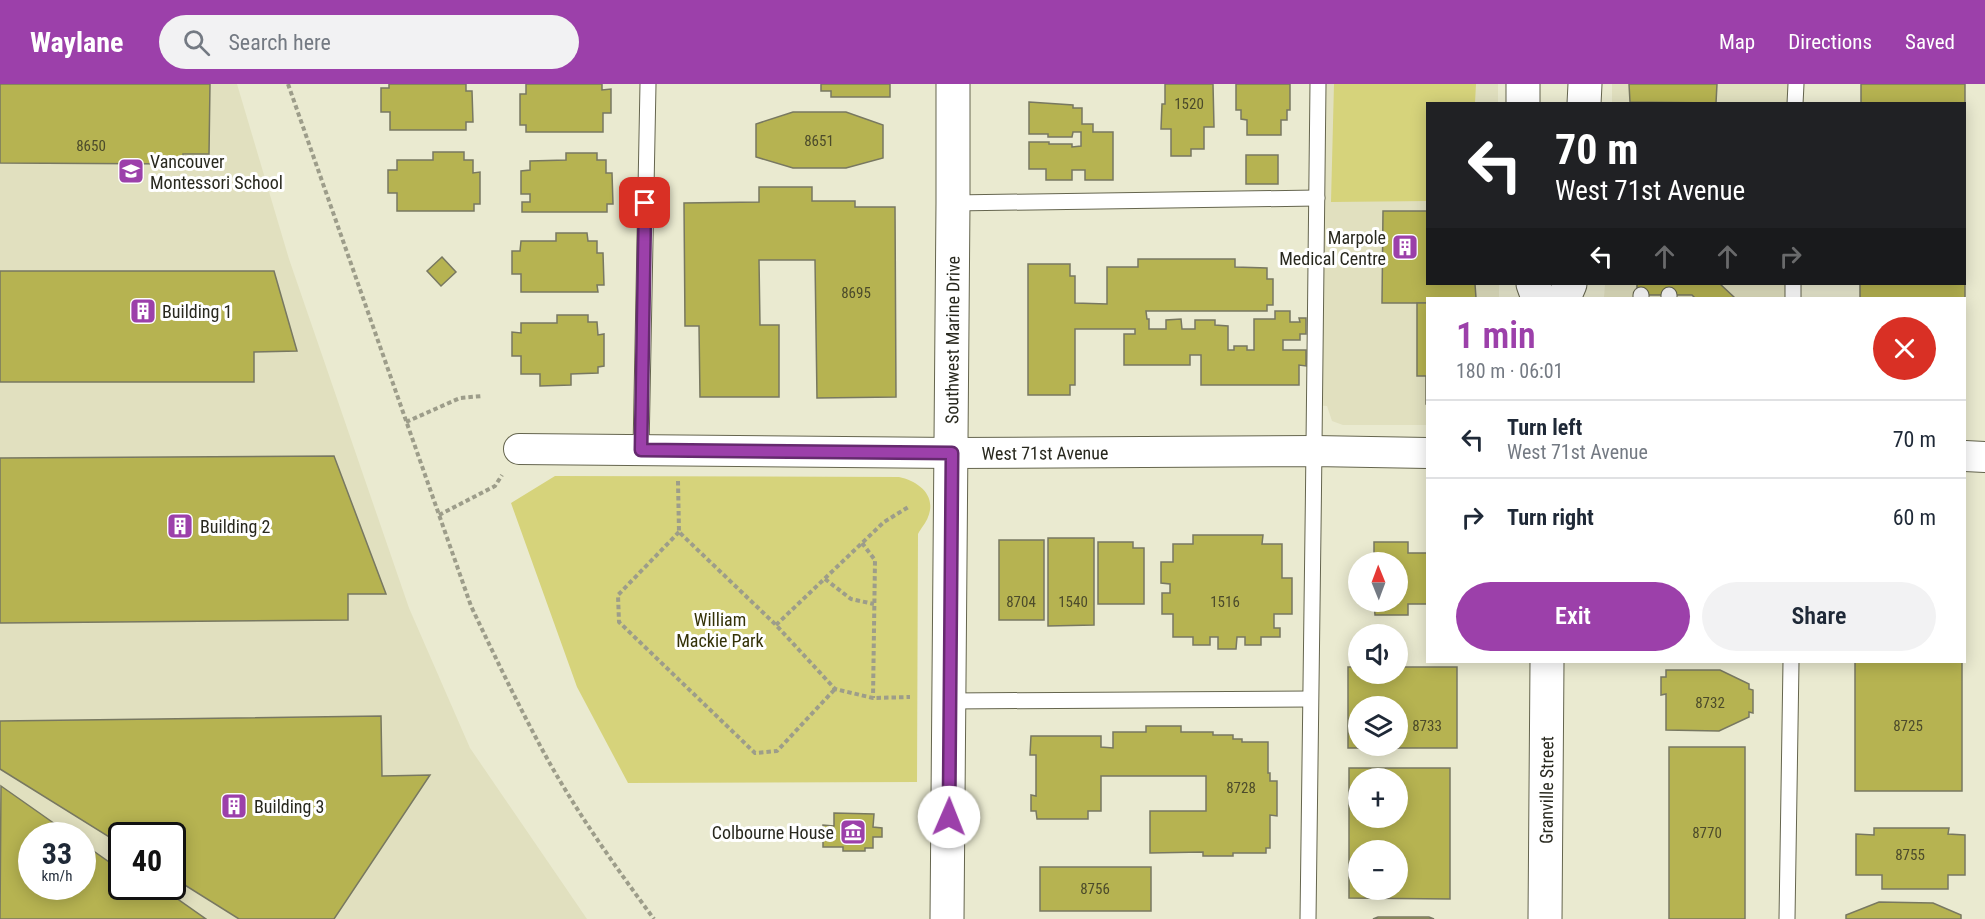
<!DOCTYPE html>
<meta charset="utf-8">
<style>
:root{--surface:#fff;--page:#f2f2f3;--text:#1f2937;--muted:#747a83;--line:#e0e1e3;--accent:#9c40aa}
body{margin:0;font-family:"Roboto Condensed",sans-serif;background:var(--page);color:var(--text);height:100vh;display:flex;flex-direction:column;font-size:22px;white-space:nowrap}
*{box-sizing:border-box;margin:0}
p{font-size:20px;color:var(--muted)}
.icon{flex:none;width:33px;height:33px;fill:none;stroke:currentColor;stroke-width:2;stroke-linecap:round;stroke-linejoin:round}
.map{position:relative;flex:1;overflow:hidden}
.details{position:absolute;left:1426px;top:213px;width:540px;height:366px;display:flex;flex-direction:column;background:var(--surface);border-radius:0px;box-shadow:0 3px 15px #0003}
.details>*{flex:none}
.top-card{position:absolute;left:1426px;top:18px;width:540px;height:183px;border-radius:0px;box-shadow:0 3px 15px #0003;background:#202124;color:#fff;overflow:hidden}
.needle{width:39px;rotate:359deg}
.controls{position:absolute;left:1348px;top:468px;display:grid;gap:12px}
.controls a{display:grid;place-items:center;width:60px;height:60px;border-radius:50%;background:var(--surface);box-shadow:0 3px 15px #0003;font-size:30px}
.speed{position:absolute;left:18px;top:738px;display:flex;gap:12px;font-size:30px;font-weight:700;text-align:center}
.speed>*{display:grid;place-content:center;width:78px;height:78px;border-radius:50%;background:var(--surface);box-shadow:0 3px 15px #0003;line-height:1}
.speed small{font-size:15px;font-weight:400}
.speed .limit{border:3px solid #111;border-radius:9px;background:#fff;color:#111}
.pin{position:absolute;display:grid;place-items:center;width:51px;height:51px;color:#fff;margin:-26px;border-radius:12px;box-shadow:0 3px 9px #0006}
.me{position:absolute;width:66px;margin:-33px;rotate:1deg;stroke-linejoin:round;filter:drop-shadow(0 0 4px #0008)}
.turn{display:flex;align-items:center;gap:21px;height:126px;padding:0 30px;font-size:27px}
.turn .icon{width:78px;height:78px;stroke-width:2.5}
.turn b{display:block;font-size:42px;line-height:51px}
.lanes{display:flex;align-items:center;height:57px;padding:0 30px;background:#0003;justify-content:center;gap:30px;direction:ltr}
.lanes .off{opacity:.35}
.round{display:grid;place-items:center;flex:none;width:63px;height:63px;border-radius:32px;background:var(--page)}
.headline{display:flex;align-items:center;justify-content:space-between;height:102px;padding:0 30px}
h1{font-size:36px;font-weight:600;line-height:45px;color:var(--accent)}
.action{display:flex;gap:12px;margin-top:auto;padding:12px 30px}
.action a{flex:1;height:69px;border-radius:36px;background:var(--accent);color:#fff;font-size:24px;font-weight:600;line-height:69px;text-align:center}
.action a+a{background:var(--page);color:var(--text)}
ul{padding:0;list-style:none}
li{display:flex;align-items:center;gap:18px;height:78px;padding:0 30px;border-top:2px solid var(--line)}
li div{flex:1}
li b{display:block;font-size:22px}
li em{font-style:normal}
header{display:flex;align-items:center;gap:36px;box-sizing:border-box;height:84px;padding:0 30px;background:var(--accent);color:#fff}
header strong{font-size:28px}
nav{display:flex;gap:33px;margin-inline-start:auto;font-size:21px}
.search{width:420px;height:54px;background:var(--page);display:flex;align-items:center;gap:15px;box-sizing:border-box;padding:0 21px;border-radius:33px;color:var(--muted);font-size:22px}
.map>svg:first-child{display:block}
.built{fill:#e1e0bf;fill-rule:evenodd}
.green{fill:#d6d37b}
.building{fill:#b6b351;stroke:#787861;stroke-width:1.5;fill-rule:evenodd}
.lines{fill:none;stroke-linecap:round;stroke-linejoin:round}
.service-casing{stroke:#65654e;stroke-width:17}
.minor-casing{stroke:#65654e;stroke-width:32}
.tertiary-casing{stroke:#65654e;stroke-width:35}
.primary-casing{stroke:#65654e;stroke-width:35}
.path{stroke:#9d9d8a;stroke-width:4;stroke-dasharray:4.5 3;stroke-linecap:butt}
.service{stroke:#fff;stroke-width:15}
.minor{stroke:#fff;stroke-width:30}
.tertiary{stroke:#fff;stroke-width:33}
.primary{stroke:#fff;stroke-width:33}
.route-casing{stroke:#652a6e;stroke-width:15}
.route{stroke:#9c40aa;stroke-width:10}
.labels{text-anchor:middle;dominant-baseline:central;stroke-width:6;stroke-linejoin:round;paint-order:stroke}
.number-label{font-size:15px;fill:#4c4b2b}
.poi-label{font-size:18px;fill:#28281e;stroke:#fff;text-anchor:start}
.street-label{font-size:18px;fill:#28281e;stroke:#fff}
.park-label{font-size:18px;fill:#343207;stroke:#fff}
</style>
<header>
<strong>Waylane</strong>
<div class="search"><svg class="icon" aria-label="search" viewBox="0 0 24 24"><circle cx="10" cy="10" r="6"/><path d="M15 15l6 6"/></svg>Search here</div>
<nav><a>Map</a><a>Directions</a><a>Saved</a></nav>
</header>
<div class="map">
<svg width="1985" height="835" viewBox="0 0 1985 835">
<rect width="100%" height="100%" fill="#eaead0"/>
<!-- built -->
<g class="built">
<path d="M0,0h237l52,175 120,349 61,140 117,171h-587zM32,752h50v50h-50zM122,752h50v50h-50z"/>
<path d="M1318,0h180v19l-70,1v180h71v14h-71v127h-85l-11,-4 -5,-15 -11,-1z"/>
<path d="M1612,0h184v19l-184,1z"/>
<path d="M1605,200h188v14h-189z"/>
</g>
<!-- green -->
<g class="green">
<path d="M1334,0h142l-1,19 -47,1v97l-97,1z"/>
<path d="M555,392l344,1c19,4 38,18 29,40 -2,6 -7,11 -10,17l-1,248 -289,1 -51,-96 -66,-184z"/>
</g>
<!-- building -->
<g class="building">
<path d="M0,0h210l-1,70h-26v10l-183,-1z"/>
<path d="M389,0h77v7h6l1,31h-7v8h-76v-18h-9v-24h8z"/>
<path d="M526,0h76v6l9,-1v24h-8v19h-77v-7h-6v-31h6z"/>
<path d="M821,0h69v13h-59v-6h-10z"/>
<path d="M1165,0h48l1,43h-10v22h-13v7h-20v-27h-10l1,-25h3z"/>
<path d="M1236,0h54v26h-3v10h-6v15h-34v-15l-6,-1v-9h-5z"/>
<path d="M1629,0h88l-1,19 -86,-1z"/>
<path d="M1861,0h104v106v-86h-104z"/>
<path d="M1029,18l44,3v3h9v16h11v8h20v48h-28v-10h-13v10h-26v-11h-17v-27h20v2h23v3l9,-1v-14h-8l-1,5h-24v-3h-19z"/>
<path d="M793,28h53l37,13v33l-37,10h-53l-37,-11v-33z"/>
<path d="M433,68h31v8h9v13l7,-1v32h-6v7h-77v-18h-9v-23h9v-10h36z"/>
<path d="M566,69h31v7h9v13h6l1,31h-6v8h-85v-10h8v-8h-9v-23l9,-1v-9l36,-1z"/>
<rect x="1246" y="71" width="32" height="29"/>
<path d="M759,103h53v14h43v6h40l1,190 -79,1 -2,-138h-56l1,65h19v72h-79l-1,-71h-14l-1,-123 75,-1z"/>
<path d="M1383,127h45v73h47l1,14h-48v5h-46z"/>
<path d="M556,149h31l1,8h9v12h6l1,32h-7l1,7h-77v-18h-9v-23h8l1,-10h35z"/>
<path d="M442,173l14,15 -15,14 -14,-15z"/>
<path d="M1138,175h97v8l32,1v11h6v26h-6v6h-121l1,8h2v10h17v-9l15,-1 1,10h13v-9h20v5l13,1v24h6v-4h13v4h7v-31h21v-8h15v11h10l-1,-4h7v16h-6v6h-17v10h23v16l-7,-1v20h-98v-30h-11v10h-66v-31h11v-5h-60v56h-5v10h-42v-131h42v12h5v27l32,1v-37h31z"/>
<path d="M0,187h274l23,80 -43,1v30h-254z"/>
<path d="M1637,200h83l15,14h-40l-3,-3h-55z"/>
<rect x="1860" y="200" width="105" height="14"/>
<path d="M1417,219h11v101h-2v-28h-9z"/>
<path d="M557,231h31v7h9l1,13 6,-1v32l-6,1v6l-27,1v11l-31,1v-12h-19v-18h-9v-24l9,1v-10h36z"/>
<path d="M334,372l52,138h-38v26l-348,3v-165z"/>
<path d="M1193,451h70l-1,9h20v34h10v36h-18v14h6v9h-19v8h-16v-8h-8l-1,12h-18v-12h-8v8h-17v-8h-20v-23h-11v-21h8v-9l-9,-1v-21h12v-18h20z"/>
<path d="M1048,454h46v87l-46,1z"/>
<rect x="999" y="456" width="45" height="80"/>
<path d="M1098,458h35v6h11v56h-46z"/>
<path d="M1374,458h34v11h20v51h-20v11h-33l-1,-13h24v-40h-24z"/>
<rect x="1855" y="578" width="107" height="129"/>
<path d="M1348,583h11v7h39v-7h59v81h-109zM1359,622h39v40h-39z"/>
<path d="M1666,586h54l29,14v5l4,1v23l-4,-1v5l-30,14 -53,-1v-36l-5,1v-18h5z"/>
<path d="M381,632l1,60 48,-1 -96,144h-95l-67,-42v-41h-50v9l-122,-76v-48z"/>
<path d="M1146,642h35v6h32v3h20v4h9v3h26v31h2v8h7v35l-7,-1v33h-4v5h-33v3h-30v-4l-53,1v-42h56v-35h-105v35h-13v8h-51l-1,-8h-5v-16l5,1v-41h-6l1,-19h70v11l12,1v-16h33z"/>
<rect x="1669" y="663" width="76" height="172"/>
<path d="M1349,684h101v131l-101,-1zM1359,694h39v40h-39zM1359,766h39v40h-39z"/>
<path d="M1,702l71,50h-40v50h50v-43l30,21 5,-7 5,3v26h37l47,33h-206z"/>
<path d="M834,729l40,1 -1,13 9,1v9h-9v11h-8v3h-22v-4h-20v-22l11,1z"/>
<path d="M1874,744h75l-1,6 17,1v40h-17v14h-66v-14h-26v-41l18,1z"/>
<rect x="1040" y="783" width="111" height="44"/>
<path d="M1879,818l54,1 28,12v4h-115v-4z"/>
<path d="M1378,833h51l5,2h-61z"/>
</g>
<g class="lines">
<defs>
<g id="service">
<path d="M1795,20l1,-20"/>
<path d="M953,119l364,-5"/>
<path d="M1669,211v3"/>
<path d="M1641,214v-3"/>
<path d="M1793,214v-14"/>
<path d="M641,366l7,-366"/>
<path d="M950,617l360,-2"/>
<path d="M1308,835c2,-278 9,-557 10,-835"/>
<path d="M1787,835l4,-257"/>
</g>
<g id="minor">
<path id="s1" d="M519,365l433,4 362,-2 114,2"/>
<path d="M1965,372l20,1"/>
</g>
<g id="tertiary">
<path id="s2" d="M947,835l6,-716v-119"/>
</g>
<g id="primary">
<path d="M1523,0v20"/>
<path d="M1584,20l1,-20"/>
<path d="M1533,200l5,14"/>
<path d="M1564,214l6,-14"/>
<path id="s3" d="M1545,835l2,-257"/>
</g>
</defs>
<!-- service casing -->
<use href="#service" class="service-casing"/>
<!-- minor casing -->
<use href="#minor" class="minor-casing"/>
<!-- tertiary casing -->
<use href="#tertiary" class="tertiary-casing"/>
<!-- primary casing -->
<use href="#primary" class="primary-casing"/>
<!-- path -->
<g class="path">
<path d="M288,0l183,522c25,53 50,105 78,156 31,55 68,107 105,157"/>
<path d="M406,338l54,-24 22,-2"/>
<path d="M678,397l1,51 97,93 59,64 38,9 37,-1"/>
<path d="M439,431l56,-29 7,-11"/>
<path d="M679,448l-61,63 1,27 136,131 22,-2 58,-62"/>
<path d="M862,459l13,17 -2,138"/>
<path d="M825,495l26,20 23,5"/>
<path d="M776,541l108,-103 26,-16"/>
</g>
<!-- service -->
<use href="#service" class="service"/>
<!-- minor -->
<use href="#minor" class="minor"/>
<!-- tertiary -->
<use href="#tertiary" class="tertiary"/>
<!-- primary -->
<use href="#primary" class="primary"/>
</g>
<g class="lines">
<defs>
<path id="route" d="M645,119l-4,247 311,3 -3,364"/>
</defs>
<!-- route casing -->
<use href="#route" class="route-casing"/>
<!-- route -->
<use href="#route" class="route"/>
</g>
<!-- icons -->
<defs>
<symbol id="school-square" viewBox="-11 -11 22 22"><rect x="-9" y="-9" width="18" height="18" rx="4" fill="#9c40aa" stroke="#fff"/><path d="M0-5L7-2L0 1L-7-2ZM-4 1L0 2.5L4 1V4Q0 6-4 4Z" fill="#fff"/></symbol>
<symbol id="building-square" viewBox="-11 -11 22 22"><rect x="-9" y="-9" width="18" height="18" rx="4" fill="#9c40aa" stroke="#fff"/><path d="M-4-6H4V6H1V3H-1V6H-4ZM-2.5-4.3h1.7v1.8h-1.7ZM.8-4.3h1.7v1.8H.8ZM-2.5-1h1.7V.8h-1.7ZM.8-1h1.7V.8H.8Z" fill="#fff"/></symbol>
<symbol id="museum-square" viewBox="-11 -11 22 22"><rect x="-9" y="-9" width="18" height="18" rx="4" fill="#9c40aa" stroke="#fff"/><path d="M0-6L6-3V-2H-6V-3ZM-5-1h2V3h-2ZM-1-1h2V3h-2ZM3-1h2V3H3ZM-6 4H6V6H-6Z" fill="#fff"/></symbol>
</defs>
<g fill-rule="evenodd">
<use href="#school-square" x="116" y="72" width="30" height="30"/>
<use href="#building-square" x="1390" y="148" width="30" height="30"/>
<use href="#building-square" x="128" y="212" width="30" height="30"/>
<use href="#building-square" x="165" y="427" width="30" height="30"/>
<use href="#building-square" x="219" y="707" width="30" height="30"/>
<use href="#museum-square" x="838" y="733" width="30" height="30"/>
</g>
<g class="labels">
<!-- number labels -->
<g class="number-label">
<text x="1189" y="20">1520</text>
<text x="819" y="57">8651</text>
<text x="91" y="62">8650</text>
<text x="856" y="209">8695</text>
<text x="1021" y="518">8704</text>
<text x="1073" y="518">1540</text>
<text x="1225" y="518">1516</text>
<text x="1710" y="619">8732</text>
<text x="1427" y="642">8733</text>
<text x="1908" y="642">8725</text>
<text x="1241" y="704">8728</text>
<text x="1707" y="749">8770</text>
<text x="1910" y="771">8755</text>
<text x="1095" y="805">8756</text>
</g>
<!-- poi labels -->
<g class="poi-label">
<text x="150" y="77">Vancouver<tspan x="150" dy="21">Montessori School</tspan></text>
<text x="1386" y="153" text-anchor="end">Marpole<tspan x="1386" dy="21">Medical Centre</tspan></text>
<text x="162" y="227">Building 1</text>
<text x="200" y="442">Building 2</text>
<text x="254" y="722">Building 3</text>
<text x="834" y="748" text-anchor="end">Colbourne House</text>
</g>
<!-- street labels -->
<g class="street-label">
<text stroke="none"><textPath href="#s2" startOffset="579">Southwest Marine Drive</textPath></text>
<text stroke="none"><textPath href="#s1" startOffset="526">West 71st Avenue</textPath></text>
<text stroke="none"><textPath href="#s3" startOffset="129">Granville Street</textPath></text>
</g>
<!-- park labels -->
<g class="park-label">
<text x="720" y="535">William<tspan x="720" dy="21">Mackie Park</tspan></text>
</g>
</g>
</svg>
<div class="controls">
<a><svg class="needle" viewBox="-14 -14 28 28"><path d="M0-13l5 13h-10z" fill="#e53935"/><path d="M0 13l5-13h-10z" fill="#747a83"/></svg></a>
<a><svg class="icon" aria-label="sound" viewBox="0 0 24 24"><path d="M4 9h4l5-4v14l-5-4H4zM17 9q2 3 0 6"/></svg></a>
<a><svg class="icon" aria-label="layers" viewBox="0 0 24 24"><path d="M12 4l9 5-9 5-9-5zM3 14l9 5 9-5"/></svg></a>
<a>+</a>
<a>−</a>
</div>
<div class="speed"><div>33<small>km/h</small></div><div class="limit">40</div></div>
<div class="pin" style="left:645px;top:119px;background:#d93025"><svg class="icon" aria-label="arrive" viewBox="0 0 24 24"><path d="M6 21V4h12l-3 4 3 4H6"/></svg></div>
<svg class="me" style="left:949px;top:733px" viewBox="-20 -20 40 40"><circle r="19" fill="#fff"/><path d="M0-13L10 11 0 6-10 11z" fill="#9c40aa"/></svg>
<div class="top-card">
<div class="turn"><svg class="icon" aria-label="left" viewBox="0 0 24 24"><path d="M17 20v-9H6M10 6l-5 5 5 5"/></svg><div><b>70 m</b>West 71st Avenue</div></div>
<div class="lanes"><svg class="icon" aria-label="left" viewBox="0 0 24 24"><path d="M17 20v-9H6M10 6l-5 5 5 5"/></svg><svg class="icon off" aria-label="ahead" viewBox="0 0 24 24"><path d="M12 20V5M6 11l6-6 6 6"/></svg><svg class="icon off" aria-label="ahead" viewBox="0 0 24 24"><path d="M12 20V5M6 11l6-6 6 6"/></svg><svg class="icon off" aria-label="right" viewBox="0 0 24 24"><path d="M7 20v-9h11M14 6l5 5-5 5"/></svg></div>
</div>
<section class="details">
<div class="headline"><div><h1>1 min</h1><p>180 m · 06:01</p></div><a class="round" style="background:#d93025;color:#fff"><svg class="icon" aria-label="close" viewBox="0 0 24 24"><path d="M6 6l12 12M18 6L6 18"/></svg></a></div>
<ul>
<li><svg class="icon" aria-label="left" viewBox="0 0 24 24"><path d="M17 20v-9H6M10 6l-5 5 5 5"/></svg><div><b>Turn left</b><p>West 71st Avenue</p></div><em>70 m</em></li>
<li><svg class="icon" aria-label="right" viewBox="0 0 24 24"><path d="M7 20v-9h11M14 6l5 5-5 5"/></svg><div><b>Turn right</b></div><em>60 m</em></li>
</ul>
<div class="action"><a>Exit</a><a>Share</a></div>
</section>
</div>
